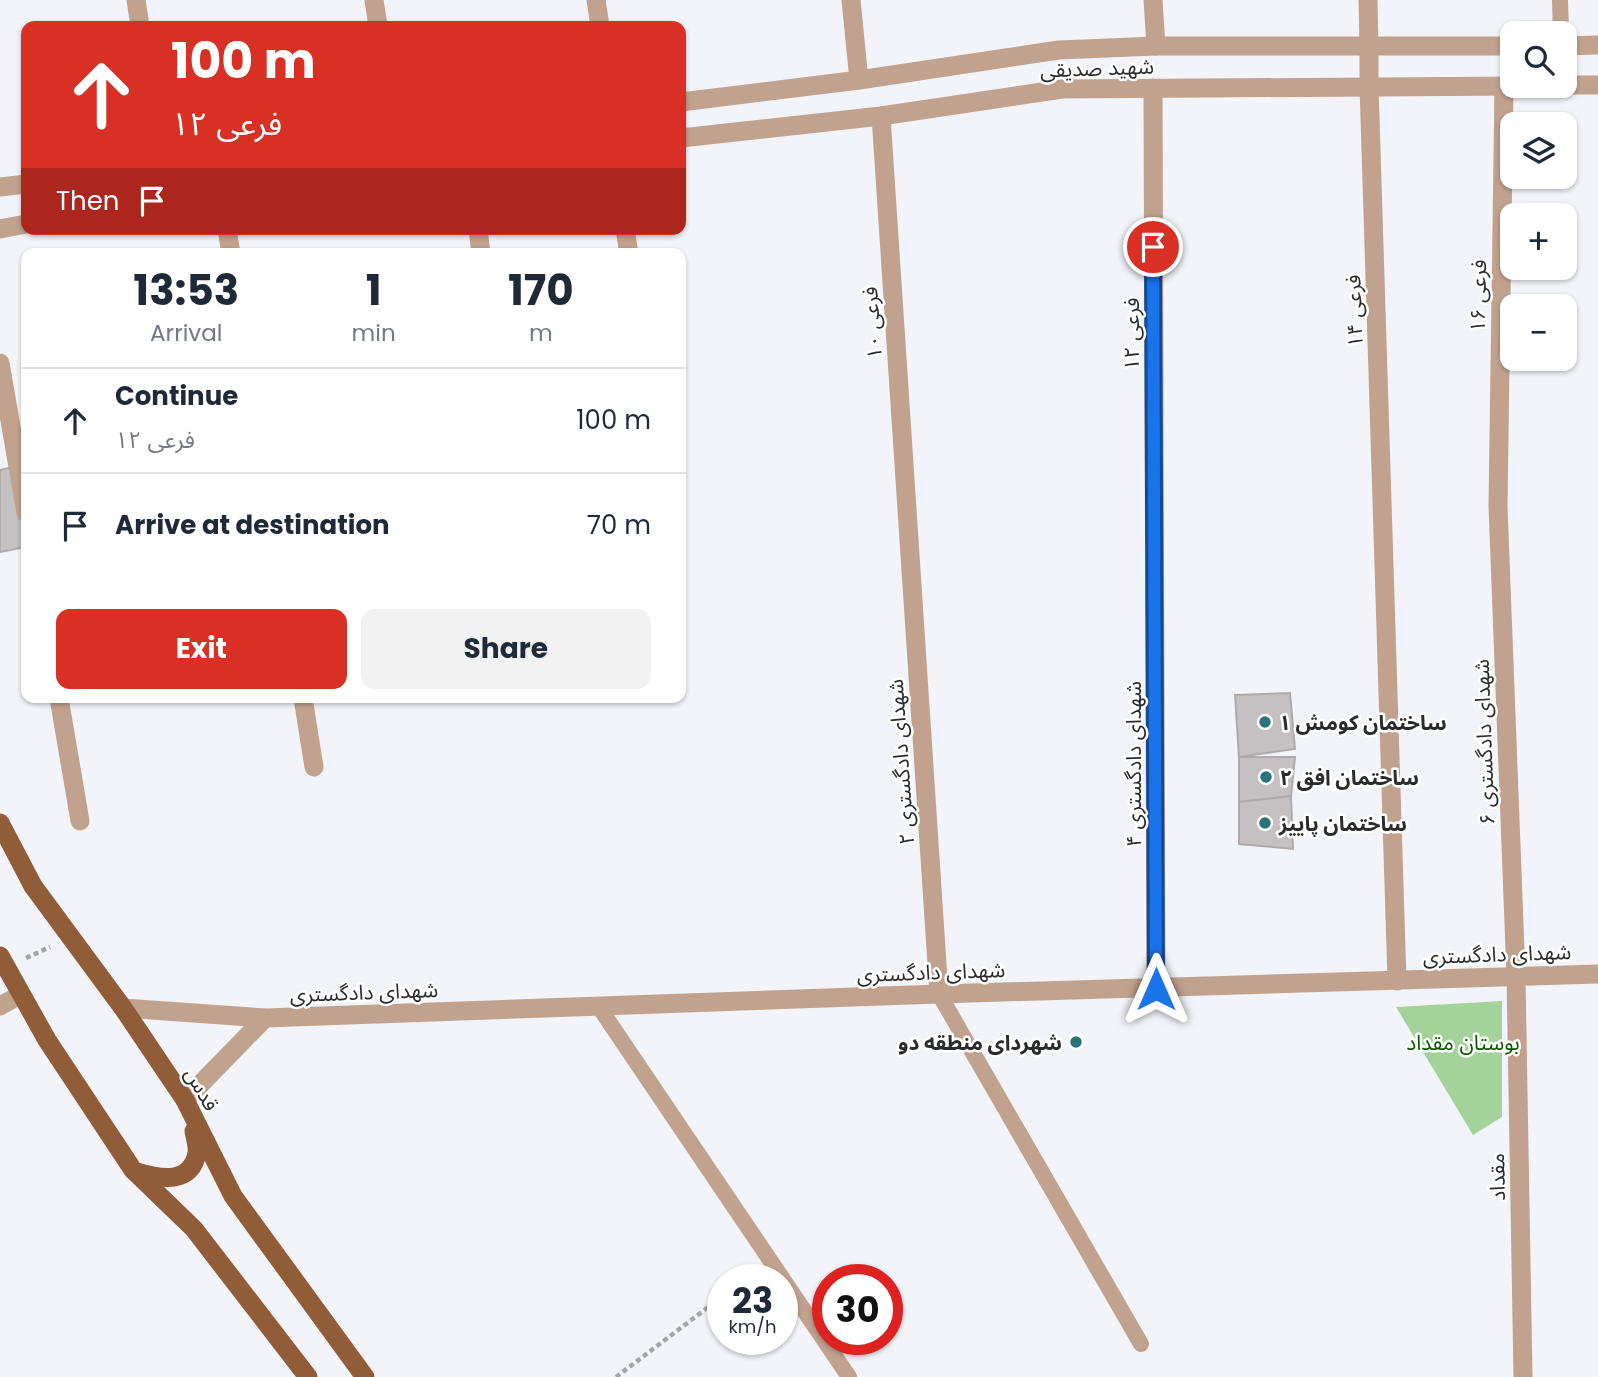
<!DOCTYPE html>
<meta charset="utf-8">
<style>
:root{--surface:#fff;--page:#f2f2f3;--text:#1f2937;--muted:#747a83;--line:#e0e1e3;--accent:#d93025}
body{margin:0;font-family:Poppins,"Noto Sans Arabic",sans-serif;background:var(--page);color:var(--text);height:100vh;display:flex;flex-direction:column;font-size:26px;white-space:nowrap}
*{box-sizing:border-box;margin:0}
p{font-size:23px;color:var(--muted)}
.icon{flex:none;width:38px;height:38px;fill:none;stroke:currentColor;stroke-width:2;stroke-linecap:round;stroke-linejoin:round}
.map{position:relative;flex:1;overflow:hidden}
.details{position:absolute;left:21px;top:248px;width:665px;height:455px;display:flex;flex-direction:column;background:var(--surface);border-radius:14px;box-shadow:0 2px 5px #0004}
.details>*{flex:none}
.banner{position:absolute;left:21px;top:21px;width:665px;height:214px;border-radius:14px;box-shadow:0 2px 5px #0004;background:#d93025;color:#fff;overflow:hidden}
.buttons{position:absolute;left:1500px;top:21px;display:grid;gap:14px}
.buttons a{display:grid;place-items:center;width:77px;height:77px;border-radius:14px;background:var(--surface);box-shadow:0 2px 5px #0004;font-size:35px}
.speed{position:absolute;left:707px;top:1264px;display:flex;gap:14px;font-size:35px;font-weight:700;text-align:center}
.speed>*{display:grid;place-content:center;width:91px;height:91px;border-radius:50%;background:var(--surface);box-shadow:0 2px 5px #0004;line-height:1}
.speed small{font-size:18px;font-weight:400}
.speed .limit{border:10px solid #d22;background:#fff;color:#111}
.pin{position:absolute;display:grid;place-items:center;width:60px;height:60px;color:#fff;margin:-30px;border:4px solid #fff;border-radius:50%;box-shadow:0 2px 7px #0007}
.me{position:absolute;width:77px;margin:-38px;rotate:0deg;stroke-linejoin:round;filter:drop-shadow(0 0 5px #0008)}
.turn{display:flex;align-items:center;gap:24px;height:147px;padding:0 35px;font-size:32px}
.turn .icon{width:91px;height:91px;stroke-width:2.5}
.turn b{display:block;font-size:49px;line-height:60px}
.then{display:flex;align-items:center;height:66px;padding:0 35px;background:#0003;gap:14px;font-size:26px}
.eta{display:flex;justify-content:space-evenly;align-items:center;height:119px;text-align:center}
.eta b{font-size:42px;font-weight:700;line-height:49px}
.primary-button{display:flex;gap:14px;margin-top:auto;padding:14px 35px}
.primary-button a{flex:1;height:80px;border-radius:14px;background:var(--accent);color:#fff;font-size:28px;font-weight:700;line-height:80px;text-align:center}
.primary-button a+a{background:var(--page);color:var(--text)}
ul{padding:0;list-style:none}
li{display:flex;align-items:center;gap:21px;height:105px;padding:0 35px;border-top:2px solid var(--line)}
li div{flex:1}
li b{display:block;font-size:26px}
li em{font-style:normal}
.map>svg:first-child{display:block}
.green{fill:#a3d39b}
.building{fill:#c5c0c2;stroke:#afaaac;stroke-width:2}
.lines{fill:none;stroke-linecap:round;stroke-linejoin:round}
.path{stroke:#a5a6a9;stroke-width:4.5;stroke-dasharray:5 3.5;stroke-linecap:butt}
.service{stroke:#c1a28e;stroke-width:16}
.minor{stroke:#c1a28e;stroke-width:19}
.tertiary{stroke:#c1a28e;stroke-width:19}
.primary{stroke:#915c38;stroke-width:19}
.route-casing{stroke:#114b97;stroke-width:18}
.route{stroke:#1a73e8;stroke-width:12}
.poi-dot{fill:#297379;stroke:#fff;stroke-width:2.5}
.labels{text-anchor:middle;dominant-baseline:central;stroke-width:5;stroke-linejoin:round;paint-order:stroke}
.street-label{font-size:21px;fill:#2a2b2c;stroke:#fff}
.poi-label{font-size:21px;font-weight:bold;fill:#2a2b2c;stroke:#fff;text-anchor:start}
.park-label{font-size:21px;fill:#0e5700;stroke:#fff}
</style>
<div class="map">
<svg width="1598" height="1377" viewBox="0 0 1598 1377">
<rect width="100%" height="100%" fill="#f3f4f9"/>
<!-- green -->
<path class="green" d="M1502,1001v116l-29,18 -77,-128z"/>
<!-- building -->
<g class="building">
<path d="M13,467l13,80 -26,5v-82z"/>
<path d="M1290,693l5,56 -56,8 -4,-62z"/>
<path d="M1239,757h56l-4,39 -52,6z"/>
<path d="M1291,796l2,53 -54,-5v-42z"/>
</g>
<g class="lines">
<!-- path -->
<g class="path">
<path d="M26,958l24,-11"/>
<path d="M745,1279l8,-6"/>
<path d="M616,1377l107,-81"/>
</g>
<!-- service -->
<g class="service">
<path d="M1560,0l1,33"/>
<path d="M939,994l202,350"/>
<path d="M599,1007l250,370"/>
</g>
<!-- minor -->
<g class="minor">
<path d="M136,0l4,26"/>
<path d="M374,0l4,26"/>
<path d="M596,0l4,26"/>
<path d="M851,0l8,80"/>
<path d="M1153,0l3,46"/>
<path d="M1368,0l1,48"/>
<path d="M1369,86l28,895"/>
<path d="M1504,86l-6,420 18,470 7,401"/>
<path d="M1153,88l3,901"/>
<path d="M881,116l58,878"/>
<path d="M227,229l4,25"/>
<path d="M478,229l3,25"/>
<path d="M625,229l4,25"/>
<path d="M0,363l26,150"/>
<path d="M59,698l21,123"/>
<path d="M303,698l11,69"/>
<path d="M0,1006l20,-11"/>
<path d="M123,1008l142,10 674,-24 659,-20"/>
<path d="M185,1100l80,-82"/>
</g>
<!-- tertiary -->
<g class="tertiary">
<path d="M1564,46l34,-1"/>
<path d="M1564,85h34"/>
<path d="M1369,86v-38"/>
<path d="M681,102l178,-22 200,-30 97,-4h356"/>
<path d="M681,138l200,-22 181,-27 456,-3"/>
<path d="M0,187l26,-3"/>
<path d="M0,229l26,-5"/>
</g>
<!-- primary -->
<g class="primary">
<path d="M0,823l33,63 90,122 62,92 48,96 132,181"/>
<path d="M0,956l47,84 86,130 61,59 114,148"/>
<path d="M137,1172c23,7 54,13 60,-19 1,-7 -2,-16 -3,-22"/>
</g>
</g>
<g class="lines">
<defs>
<path id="route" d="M1153,247l3,742"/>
</defs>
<!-- route casing -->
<use href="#route" class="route-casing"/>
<!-- route -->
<use href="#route" class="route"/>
</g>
<!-- markers -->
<g class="poi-dot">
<circle cx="1265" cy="722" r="7"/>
<circle cx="1266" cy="777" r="7"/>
<circle cx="1265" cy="823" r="7"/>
<circle cx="1076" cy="1042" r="7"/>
</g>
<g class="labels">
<!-- street labels -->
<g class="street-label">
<text transform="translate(1097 68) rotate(-2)">شهید صدیقی</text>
<text transform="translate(1478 296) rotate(-89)">فرعی ۱۶</text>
<text transform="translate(1354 311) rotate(-92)">فرعی ۱۴</text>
<text transform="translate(872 323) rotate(-94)">فرعی ۱۰</text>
<text transform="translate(1131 334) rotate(-90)">فرعی ۱۲</text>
<text transform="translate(1484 742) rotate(-92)">شهدای دادگستری ۶</text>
<text transform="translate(901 762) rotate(-94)">شهدای دادگستری ۲</text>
<text transform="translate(1133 764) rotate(-90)">شهدای دادگستری ۴</text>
<text transform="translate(1497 954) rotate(-2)">شهدای دادگستری</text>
<text transform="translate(931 972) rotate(-2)">شهدای دادگستری</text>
<text transform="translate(364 992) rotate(-2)">شهدای دادگستری</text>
<text transform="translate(202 1089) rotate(60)">قدس</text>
<text transform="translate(1497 1177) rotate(-91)">مقداد</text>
</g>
<!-- poi labels -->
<g class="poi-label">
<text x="1279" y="722">ساختمان کومش ۱</text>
<text x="1280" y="777">ساختمان افق ۲</text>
<text x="1279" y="823">ساختمان پاییز</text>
<text x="1062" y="1042" text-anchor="end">شهردای منطقه دو</text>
</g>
<!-- park labels -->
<g class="park-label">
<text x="1463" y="1042">بوستان مقداد</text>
</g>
</g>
</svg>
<div class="buttons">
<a><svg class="icon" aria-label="search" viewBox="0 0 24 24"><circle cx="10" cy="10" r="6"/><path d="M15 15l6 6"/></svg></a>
<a><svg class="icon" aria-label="layers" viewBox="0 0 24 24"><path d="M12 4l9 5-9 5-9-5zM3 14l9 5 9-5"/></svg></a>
<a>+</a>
<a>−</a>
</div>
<div class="speed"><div>23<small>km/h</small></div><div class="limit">30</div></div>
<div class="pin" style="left:1153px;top:247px;background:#d93025"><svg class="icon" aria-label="arrive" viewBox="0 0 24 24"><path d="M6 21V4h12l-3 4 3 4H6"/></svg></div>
<svg class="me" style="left:1156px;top:989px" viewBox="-20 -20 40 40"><path d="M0-17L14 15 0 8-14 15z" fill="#1a73e8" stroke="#fff" stroke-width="4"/></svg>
<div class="banner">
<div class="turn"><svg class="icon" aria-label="ahead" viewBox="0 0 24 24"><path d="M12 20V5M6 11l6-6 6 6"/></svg><div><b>100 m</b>فرعی ۱۲</div></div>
<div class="then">Then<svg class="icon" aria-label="arrive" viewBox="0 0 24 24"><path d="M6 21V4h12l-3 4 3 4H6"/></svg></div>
</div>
<section class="details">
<div class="eta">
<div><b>13:53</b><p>Arrival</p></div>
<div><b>1</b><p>min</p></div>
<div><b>170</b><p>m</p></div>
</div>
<ul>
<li><svg class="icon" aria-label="ahead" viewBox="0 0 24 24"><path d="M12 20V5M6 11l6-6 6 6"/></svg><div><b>Continue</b><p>فرعی ۱۲</p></div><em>100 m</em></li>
<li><svg class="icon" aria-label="arrive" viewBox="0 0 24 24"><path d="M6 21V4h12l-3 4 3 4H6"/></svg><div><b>Arrive at destination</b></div><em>70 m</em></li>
</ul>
<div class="primary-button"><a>Exit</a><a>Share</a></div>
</section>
</div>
